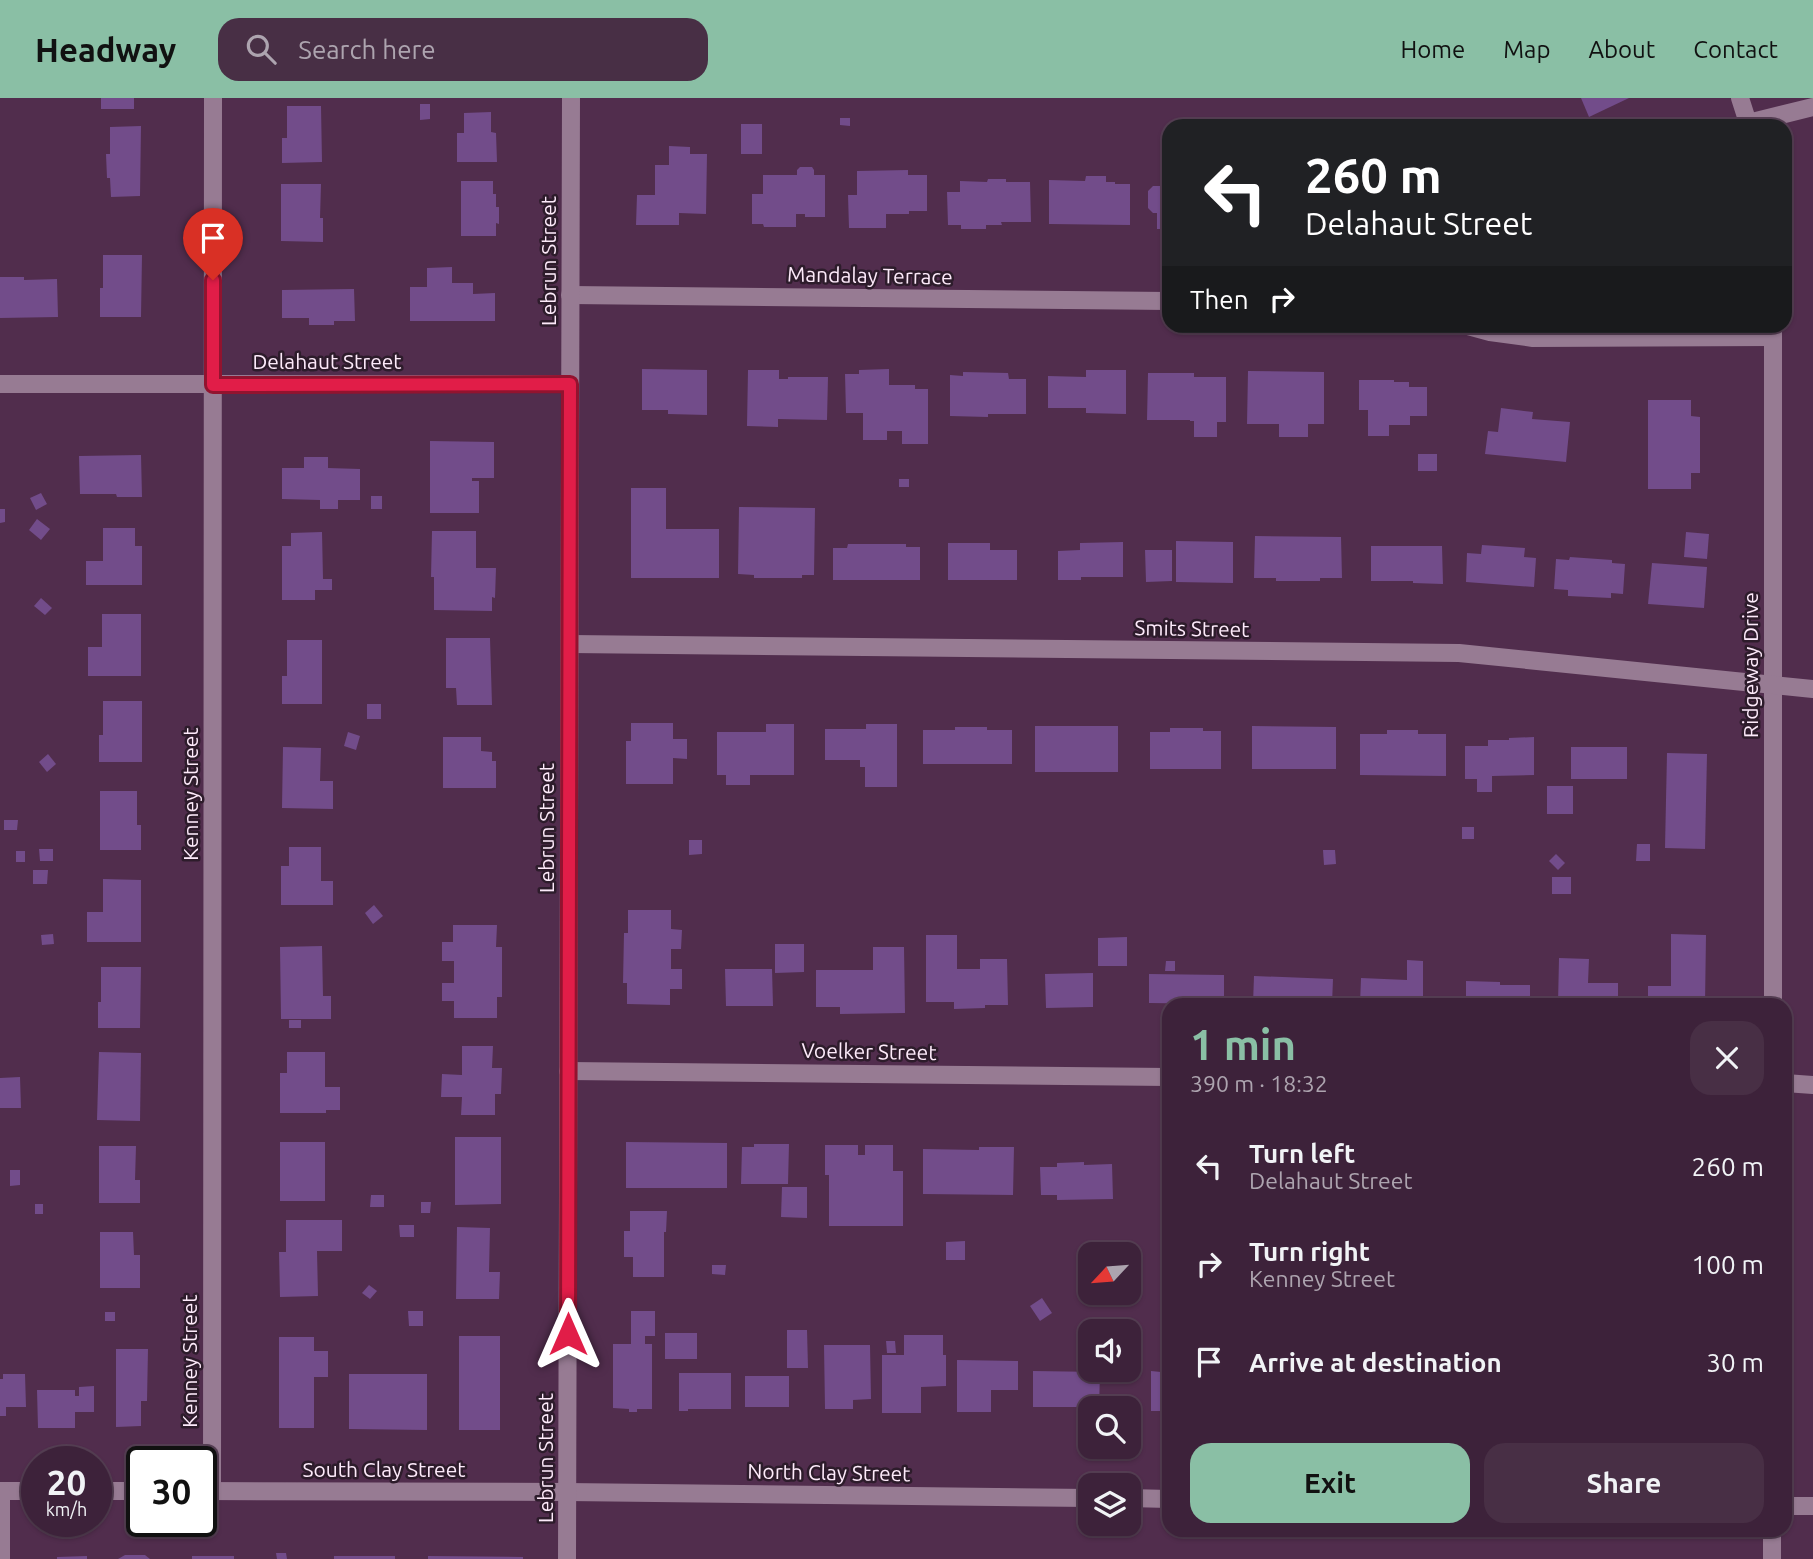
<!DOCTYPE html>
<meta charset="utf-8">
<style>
:root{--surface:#3d223a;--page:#482f45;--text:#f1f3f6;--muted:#ada4af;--line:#563f54;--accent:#8abfa5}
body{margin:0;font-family:Ubuntu,sans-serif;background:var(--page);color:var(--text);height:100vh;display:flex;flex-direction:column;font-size:26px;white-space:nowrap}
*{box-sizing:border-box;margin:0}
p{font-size:23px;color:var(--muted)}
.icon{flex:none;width:38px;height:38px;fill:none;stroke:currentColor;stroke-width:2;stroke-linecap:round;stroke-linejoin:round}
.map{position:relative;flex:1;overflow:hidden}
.panel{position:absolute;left:1162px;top:900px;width:630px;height:539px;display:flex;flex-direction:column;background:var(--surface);border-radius:21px;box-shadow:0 2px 5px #0004,0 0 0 2px var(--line)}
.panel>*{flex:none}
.guide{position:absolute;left:1162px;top:21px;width:630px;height:214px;border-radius:21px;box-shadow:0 2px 5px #0004,0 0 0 2px var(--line);background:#202124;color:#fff;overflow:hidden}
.needle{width:46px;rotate:244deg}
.fabs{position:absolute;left:1078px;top:1144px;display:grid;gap:14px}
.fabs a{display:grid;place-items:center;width:63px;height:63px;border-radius:14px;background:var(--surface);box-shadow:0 2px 5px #0004,0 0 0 2px var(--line);font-size:35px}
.speed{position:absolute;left:21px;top:1348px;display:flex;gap:14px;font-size:35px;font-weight:700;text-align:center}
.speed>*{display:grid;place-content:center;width:91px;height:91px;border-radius:50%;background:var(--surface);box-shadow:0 2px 5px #0004,0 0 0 2px var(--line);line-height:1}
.speed small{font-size:18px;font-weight:400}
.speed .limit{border:4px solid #111;border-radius:10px;background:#fff;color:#111}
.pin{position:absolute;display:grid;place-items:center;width:60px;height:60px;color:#fff;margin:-72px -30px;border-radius:50% 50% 50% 0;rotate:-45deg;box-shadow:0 0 7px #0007}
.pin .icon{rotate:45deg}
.me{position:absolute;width:77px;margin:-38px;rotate:0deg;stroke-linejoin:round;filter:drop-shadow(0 0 5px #0008)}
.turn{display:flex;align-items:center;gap:24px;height:147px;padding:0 28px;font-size:32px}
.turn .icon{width:91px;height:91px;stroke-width:2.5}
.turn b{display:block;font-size:49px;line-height:60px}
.then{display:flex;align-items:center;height:66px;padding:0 28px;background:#0003;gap:14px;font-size:26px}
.round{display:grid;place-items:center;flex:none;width:74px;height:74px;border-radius:21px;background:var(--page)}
.headline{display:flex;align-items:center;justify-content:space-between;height:119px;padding:0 28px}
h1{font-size:42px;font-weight:700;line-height:52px;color:var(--accent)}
.cta{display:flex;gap:14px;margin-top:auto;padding:14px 28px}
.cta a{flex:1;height:80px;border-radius:21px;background:var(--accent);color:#111;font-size:28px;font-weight:700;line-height:80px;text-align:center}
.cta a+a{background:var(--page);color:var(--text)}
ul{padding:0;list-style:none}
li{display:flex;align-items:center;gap:21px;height:98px;padding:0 28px}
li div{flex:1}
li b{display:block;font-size:26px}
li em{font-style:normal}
header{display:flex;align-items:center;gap:42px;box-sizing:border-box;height:98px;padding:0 35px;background:var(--accent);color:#111}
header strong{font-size:33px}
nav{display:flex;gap:38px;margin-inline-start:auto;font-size:24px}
.search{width:490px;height:63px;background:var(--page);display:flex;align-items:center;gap:18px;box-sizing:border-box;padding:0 24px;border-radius:21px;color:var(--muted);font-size:26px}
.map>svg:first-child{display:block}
.building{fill:#724c8a}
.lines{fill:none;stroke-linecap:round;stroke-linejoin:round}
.minor{stroke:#977b93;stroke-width:18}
.route-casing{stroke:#92132f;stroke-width:18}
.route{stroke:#e11d48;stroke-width:12}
.labels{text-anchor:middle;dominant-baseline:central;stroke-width:5;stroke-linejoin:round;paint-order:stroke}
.street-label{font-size:21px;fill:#fdeafa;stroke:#2d1c2b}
</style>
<header>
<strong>Headway</strong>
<div class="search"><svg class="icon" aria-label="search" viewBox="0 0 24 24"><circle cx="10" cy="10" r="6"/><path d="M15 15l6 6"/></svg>Search here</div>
<nav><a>Home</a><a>Map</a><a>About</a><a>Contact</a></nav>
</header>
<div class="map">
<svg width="1813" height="1461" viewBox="0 0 1813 1461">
<rect width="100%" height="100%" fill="#512d4d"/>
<!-- building -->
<g class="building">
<rect x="101" y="0" width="33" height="11"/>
<path d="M1581,0h48l-40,19z"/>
<path d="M420,6h10v15l-10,1z"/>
<path d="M287,8h34l1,56 -40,1v-25h5z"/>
<path d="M491,14v20l5,1 1,29h-40v-29h7v-20z"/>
<path d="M840,20h10v8l-10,-1z"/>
<rect x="741" y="26" width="21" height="30"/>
<path d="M141,28l-1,70 -29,1 -1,-19h-3l-1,-24h4v-27z"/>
<path d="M669,48l21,1v7h17l-1,60 -27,-1v12h-43l1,-30h18v-30h14z"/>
<path d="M800,69h12l2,3v5h11v42h-20v-3h-9v13h-32l-1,-3h-11v-30h11v-19h34v-5z"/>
<path d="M908,72v5h19v36h-18v3h-23v14h-37l-1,-33h9v-24z"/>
<path d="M1086,78h20v6h9v2h15v41l-81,-1v-44l36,1z"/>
<path d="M988,81h18v3h24l1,40h-30l1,3h-16v4h-25v-4h-13l-1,-33h13v-11l27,1z"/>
<path d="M461,83h32v13h3v13h3v17l-3,-1v13h-35z"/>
<path d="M281,86h40l-1,34h3v24l-42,-1z"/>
<path d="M1153,88h16v43h-12v-16h-4l-5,-5v-17z"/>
<path d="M103,157h39l-1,62h-41v-29h3z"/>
<path d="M452,169v16h21v11l22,-1v28h-85v-34h17v-19z"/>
<path d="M0,179h24v3l33,-1 1,38 -58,1z"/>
<path d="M354,191l1,32h-21v4h-25v-7h-27v-28z"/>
<path d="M642,271l65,1v45l-39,-1v-4h-26z"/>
<path d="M889,271v16h26v4h13v55h-26v-13h-15v9h-24v-27h-17l-1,-39h14v-4z"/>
<path d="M748,272h31v9h9v-2h40l-1,43 -49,-1v8l-31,-1z"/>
<path d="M1086,272h40v44l-40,-1v-5h-38v-32l38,1z"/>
<path d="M1248,273l76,1v52h-16v13h-29v-13h-32z"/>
<path d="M963,274l45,1 1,6h17v35h-38v3l-38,-1v-41l13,1z"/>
<path d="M1148,275h46v4h32v45h-9v15h-23v-16h-4v-1h-43z"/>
<path d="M1359,282h35v2h15v5h18v29h-17v9h-21v11h-21v-26h-9z"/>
<path d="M1648,302h43v16l9,1v56h-9v16h-43z"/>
<path d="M1501,310l32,4 -1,7 38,3 -4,40 -81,-8 3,-23 10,1z"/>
<path d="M430,343l64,1v36h-22v3h7v32h-49z"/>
<rect x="1418" y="356" width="19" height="17"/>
<path d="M141,357l1,42h-25l-1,-3h-36l-1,-38z"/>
<path d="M304,359h24v11l32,1v31h-22v9h-18v-9l-38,-1v-31h22z"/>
<rect x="899" y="381" width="10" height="8"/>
<path d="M631,390h35v41h53v49h-88z"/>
<path d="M41,395l6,11 -11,6 -6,-12z"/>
<rect x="371" y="398" width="11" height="13"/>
<path d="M739,409l76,1 -1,67h-12v3h-48v-3l-16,-1z"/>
<path d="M0,411h5v13l-5,1z"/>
<path d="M37,421l13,10 -9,11 -12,-10z"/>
<path d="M103,430h32v18h7v39h-56v-24h17z"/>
<path d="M432,433h44v37h20l-1,30 -3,-1v14l-58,-1v-33h-3z"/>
<path d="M322,434l1,47h9v11h-17v10h-33v-54h9v-13z"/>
<path d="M1686,434l23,2 -2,25 -23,-2z"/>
<path d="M1255,438l86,1 1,41h-22v3h-44v-3h-22z"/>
<path d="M1176,443l57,1v41l-57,-1z"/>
<path d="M1123,444v35h-42v3h-23v-29l22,-1v-7z"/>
<path d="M948,445h42v7h27v30h-69z"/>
<path d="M848,446h58v3h14v33h-87v-32h14z"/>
<path d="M1482,447l43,3 -1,9 12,1 -2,29 -68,-5 1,-29 14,1z"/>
<path d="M1371,448h71l1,38 -30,-1v-2h-42z"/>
<path d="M1145,452h27v31l-26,1z"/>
<path d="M1570,459l42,3v3l13,1 -2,30 -12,-1v5l-43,-2v-6l-14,-1 2,-30 13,1z"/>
<path d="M1652,465l55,4 -3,41 -56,-4z"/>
<path d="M41,500l11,10 -7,7 -11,-9z"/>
<path d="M102,516h39v62h-53v-29h14z"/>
<path d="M446,540h44l2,67h-35l-1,-17h-10z"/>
<path d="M287,542h35v64h-40v-28h5z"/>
<path d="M103,603h39v61h-43v-27h4z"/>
<rect x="367" y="606" width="14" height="15"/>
<path d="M631,625h42v16h14v20l-14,-1v26h-47v-43h5z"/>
<path d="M766,626h28v51h-44v10h-24v-10h-9v-43h49z"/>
<path d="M866,626h31v63h-32v-20h-5v-7h-35v-31h41z"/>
<rect x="1035" y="628" width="83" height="46"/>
<path d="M1252,628l84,1v42h-84z"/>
<path d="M955,629h32v3h25v34h-89v-34h32z"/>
<path d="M1170,630h33v3h18v38h-71v-37h20z"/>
<path d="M1387,632h31v4h28v42l-86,-1v-41h27z"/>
<path d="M348,634l12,4 -4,14 -12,-4z"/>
<path d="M443,639h38v14l11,1v9h4v27h-53z"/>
<path d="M1534,639v38l-42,1v16h-15v-13h-12v-33h23v-6h21v-2z"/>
<path d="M283,649l38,1 -1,33h13v28l-51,-1z"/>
<rect x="1571" y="649" width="56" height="32"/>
<path d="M1667,655l40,1 -2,95 -40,-1z"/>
<path d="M48,656l8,10 -9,8 -8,-10z"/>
<rect x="1547" y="688" width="26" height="28"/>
<path d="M100,693h37v34h4v25h-41z"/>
<path d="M4,722h14l-1,10h-13z"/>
<rect x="1462" y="729" width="12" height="12"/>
<path d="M689,742h13v14l-13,1z"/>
<path d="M1637,746h13v17h-14z"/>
<path d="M289,749h32v34h12v24h-52v-39h8z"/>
<path d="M39,751h14v12h-13z"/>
<path d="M1323,752h12l1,14 -12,1z"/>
<rect x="16" y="753" width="9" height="11"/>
<path d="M1556,756l9,9 -7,7 -9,-9z"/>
<path d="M33,772h15l-1,14h-14z"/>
<rect x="1552" y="779" width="19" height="17"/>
<path d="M103,781l38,1v62h-54v-30h16z"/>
<path d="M374,807l9,11 -10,8 -8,-11z"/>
<path d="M628,812h43v19l11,1 -1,19h-10v20h11v20h-12v16l-43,-1v-21h-4l1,-50h4z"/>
<path d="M453,827h44l-1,22h6v50h-5v21h-43v-17h-12v-18h12v-22h-12v-19h11z"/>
<path d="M53,836l1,10 -12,1 -1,-10z"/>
<path d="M1671,836l35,1 -1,69h-57v-18h23z"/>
<path d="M926,837h31v34h23v-10h27l1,46h-23v3l-31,1v-7h-28z"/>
<path d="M1127,839v29h-29v-28z"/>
<path d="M775,846h29v28l-29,1z"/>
<path d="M322,848l1,50h8v23h-50l-1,-72z"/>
<path d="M873,849h31l1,66 -65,1v-7h-24v-37h57z"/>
<path d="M1559,860l30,1 -1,24h30v21h-60z"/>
<path d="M1407,862l16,1v43h-63l1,-26 46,2z"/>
<path d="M1166,863h9v10h-10z"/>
<path d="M101,869h40l-1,61h-42v-26h3z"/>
<path d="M725,871h47l1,37h-47z"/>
<path d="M1093,875v34l-47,1 -1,-34z"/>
<path d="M1149,876l75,1v29l-75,-1z"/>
<path d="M1254,878l79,3 -1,25h-79z"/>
<path d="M1466,883l34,1v3h30v19h-64z"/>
<rect x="289" y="922" width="12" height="8"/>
<path d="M462,948h31l-1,22h10l-1,26h-6v21h-34l1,-18h-21l1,-23 20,1z"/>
<path d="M99,954l42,1 -1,68 -43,-1z"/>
<path d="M287,954h38v35h15v23h-14v3h-46v-40h7z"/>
<path d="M20,979l1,31h-21v-30z"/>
<path d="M455,1039h46v67l-46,1z"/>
<rect x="280" y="1044" width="45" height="59"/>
<path d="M626,1044l101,1v45h-101z"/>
<path d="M754,1046h35l-1,40h-47l1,-37h12z"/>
<path d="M825,1047h33v10h7v-10h28v26h10v55h-74v-51h-4z"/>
<path d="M99,1048h37l-1,34h5v23h-41z"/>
<path d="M979,1049h35l-1,48 -90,-1v-45l56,1z"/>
<rect x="1160" y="1049" width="9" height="39"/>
<path d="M1084,1064v3l28,-1 1,35 -56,1v-5h-16l-1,-28h17v-4z"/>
<path d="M10,1072h10v15l-10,1z"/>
<path d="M782,1089h25v31l-26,-1z"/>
<path d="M371,1097h13v12h-14z"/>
<path d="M421,1104h10l-1,11h-9z"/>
<rect x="35" y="1106" width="8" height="10"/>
<path d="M630,1113h37l-1,21h-2v45h-31v-20h-9v-26h6z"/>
<path d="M286,1122h56v31h-25l1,45 -38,1 -1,-45h7z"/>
<path d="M399,1127h15v12h-14z"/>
<path d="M457,1129l33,1 -1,44h11l-1,27h-43z"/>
<path d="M100,1134h33l1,23h6v33h-40z"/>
<path d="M965,1143v19h-19v-18z"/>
<path d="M712,1167h14l-1,10 -13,-1z"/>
<path d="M369,1187l8,6 -7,8 -8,-6z"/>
<path d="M1042,1200l10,15 -12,8 -10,-15z"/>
<path d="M408,1213h15v15h-14z"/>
<path d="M631,1213h24v25h-10v8h7v65h-15v3h-8v-3l-16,-1v-64h18z"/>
<rect x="105" y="1214" width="10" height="9"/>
<path d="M787,1232h20l1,38h-21z"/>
<rect x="665" y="1235" width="32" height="26"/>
<path d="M904,1237h39v20h3v31l-25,1v26h-39v-58h22z"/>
<rect x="459" y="1238" width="41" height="94"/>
<path d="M279,1239h35v14h14v26h-14v51h-35z"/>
<path d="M886,1243h9l1,12h-9z"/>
<path d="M824,1247h46l1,54 -18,1v9h-28z"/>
<path d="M116,1251h32l-1,52h-6v25l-25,1z"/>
<path d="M1161,1251h8v62h-18v-40l10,1z"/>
<path d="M957,1262l61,1v29h-27v22h-34z"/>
<path d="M1033,1273l67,1 -1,37 -20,2v-4h-46z"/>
<path d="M679,1275h52v36h-43v2h-9z"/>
<path d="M3,1276h22l1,33h-20v9h-6v-37h3z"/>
<path d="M349,1276h78v56l-78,-1z"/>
<rect x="745" y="1278" width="44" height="31"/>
<path d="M94,1288v26h-19v16h-37l-1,-38h38v6h4v-9z"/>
<path d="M276,1455h10l1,6h-10z"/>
<path d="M125,1457h20l5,4h-32z"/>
<path d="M87,1458v3h-30v-2z"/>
<rect x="192" y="1458" width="42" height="3"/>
<rect x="334" y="1458" width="61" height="3"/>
<path d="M428,1458l95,1v2h-95z"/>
</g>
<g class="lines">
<!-- minor -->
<g class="minor">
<path d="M1740,0l9,28"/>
<path d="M1748,25l65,-16"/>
<path d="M570,197l599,6"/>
<path d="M1468,228l22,6 43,6 240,-1"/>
<path d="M1773,228v678"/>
<path d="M0,286h570"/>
<path d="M570,546l889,9 354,36"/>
<path d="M568,973l601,6"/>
<path d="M1785,985l28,2"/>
<path d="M0,1393h37"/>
<path d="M1,1393v68"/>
<path d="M96,1393h46"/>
<path d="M201,1393l366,1 523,6"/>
<path d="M212,1393l1,-1393"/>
<path d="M1129,1400l40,1"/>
<path d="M1785,1408h28"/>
<path d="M567,1461l4,-1461"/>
<path d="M1772,1461v-29"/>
</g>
</g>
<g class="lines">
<defs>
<path id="route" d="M213,182v105l357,-1 -2,950"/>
</defs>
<!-- route casing -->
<use href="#route" class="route-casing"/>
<!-- route -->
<use href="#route" class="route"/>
</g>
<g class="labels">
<!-- street labels -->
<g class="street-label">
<text transform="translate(548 163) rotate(-90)">Lebrun Street</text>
<text transform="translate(870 177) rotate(1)">Mandalay Terrace</text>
<text x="327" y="263">Delahaut Street</text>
<text transform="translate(1192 530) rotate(1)">Smits Street</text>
<text transform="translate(1750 567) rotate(-90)">Ridgeway Drive</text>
<text transform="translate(190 696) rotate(-90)">Kenney Street</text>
<text transform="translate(546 730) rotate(-90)">Lebrun Street</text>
<text transform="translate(869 953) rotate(1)">Voelker Street</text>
<text transform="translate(189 1263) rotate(-90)">Kenney Street</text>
<text transform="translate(545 1360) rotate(-90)">Lebrun Street</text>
<text x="384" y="1371">South Clay Street</text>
<text transform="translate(829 1374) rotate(1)">North Clay Street</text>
</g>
</g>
</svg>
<div class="fabs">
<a><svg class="needle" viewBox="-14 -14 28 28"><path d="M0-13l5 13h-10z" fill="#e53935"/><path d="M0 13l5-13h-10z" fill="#ada4af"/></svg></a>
<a><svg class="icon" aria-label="sound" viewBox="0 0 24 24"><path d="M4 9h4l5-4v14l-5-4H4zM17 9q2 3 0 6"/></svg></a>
<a><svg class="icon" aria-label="search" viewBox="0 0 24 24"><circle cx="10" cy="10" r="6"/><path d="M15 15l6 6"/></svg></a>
<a><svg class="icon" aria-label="layers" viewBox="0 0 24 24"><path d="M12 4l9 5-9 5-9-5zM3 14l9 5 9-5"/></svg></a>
</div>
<div class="speed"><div>20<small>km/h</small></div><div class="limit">30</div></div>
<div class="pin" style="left:213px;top:182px;background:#d93025"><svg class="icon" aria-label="arrive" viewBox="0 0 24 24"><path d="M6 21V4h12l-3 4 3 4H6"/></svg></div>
<svg class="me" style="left:568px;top:1236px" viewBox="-20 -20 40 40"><path d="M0-17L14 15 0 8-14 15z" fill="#e11d48" stroke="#fff" stroke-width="4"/></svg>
<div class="guide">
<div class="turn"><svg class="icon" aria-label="left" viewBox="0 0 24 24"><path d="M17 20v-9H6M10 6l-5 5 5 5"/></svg><div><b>260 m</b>Delahaut Street</div></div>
<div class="then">Then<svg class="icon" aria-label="right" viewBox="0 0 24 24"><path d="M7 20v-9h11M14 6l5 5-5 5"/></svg></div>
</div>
<section class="panel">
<div class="headline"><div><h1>1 min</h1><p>390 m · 18:32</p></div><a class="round"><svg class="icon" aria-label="close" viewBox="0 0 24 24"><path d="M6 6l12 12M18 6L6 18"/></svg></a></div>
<ul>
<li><svg class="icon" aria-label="left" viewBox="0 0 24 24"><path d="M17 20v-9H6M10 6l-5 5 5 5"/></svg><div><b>Turn left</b><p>Delahaut Street</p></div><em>260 m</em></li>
<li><svg class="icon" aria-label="right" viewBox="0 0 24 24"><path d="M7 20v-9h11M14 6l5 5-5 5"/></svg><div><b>Turn right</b><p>Kenney Street</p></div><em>100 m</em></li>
<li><svg class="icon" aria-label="arrive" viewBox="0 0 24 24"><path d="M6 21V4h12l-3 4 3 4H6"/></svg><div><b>Arrive at destination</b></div><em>30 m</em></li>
</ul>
<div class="cta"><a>Exit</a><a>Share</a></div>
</section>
</div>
